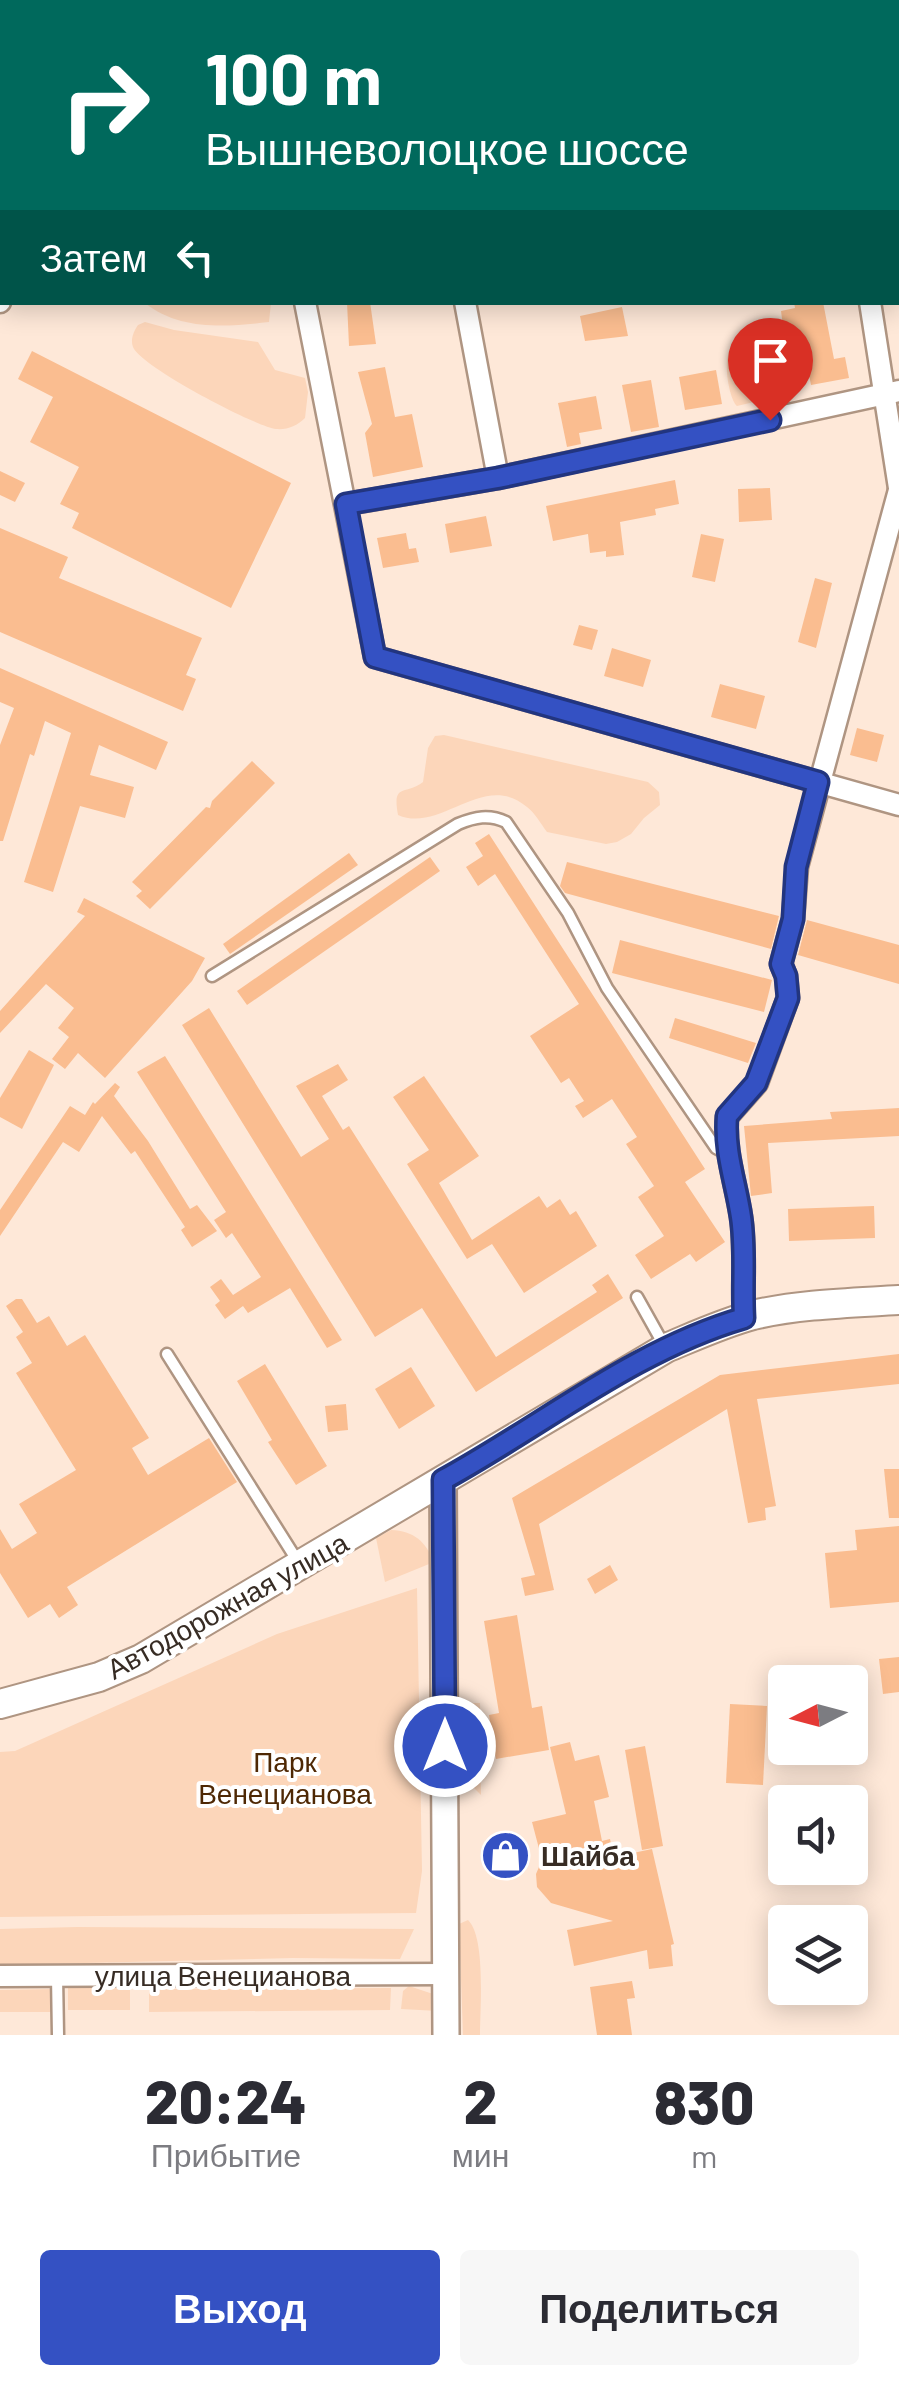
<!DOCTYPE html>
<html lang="ru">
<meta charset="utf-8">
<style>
:root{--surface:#fff;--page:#f7f7f7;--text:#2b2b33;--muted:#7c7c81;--accent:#3451c3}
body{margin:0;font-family:Barlow,sans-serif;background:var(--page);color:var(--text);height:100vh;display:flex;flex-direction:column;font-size:38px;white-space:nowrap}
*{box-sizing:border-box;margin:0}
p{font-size:32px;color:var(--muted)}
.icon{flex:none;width:55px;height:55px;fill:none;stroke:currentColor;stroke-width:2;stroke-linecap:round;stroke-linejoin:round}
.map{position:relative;height:2035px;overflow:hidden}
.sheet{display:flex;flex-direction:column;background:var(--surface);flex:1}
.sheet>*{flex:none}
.top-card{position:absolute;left:0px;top:0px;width:900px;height:305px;box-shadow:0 5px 25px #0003;background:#00695c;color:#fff;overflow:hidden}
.needle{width:65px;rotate:264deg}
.controls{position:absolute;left:768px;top:1665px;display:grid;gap:20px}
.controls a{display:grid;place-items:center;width:100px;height:100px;border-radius:10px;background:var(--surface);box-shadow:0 5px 25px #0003;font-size:50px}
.pin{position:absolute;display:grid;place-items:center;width:85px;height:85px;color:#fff;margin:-102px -42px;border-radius:50% 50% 50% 0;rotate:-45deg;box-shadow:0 0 10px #0007}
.pin .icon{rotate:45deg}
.me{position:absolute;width:110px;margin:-55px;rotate:0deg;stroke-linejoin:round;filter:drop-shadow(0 0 8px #0008)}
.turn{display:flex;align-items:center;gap:35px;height:210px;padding:0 40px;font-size:45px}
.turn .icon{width:130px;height:130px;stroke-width:2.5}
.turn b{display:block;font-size:70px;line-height:85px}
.then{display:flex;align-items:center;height:95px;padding:0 40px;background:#0003;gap:20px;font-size:38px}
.eta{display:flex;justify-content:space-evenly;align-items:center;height:170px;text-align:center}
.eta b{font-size:60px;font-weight:800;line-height:70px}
.cta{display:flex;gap:20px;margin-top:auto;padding:20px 40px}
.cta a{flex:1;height:115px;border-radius:10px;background:var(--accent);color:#fff;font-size:40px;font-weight:800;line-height:115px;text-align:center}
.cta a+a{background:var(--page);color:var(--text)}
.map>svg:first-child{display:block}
.green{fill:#fcd6ba}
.building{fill:#fabd90}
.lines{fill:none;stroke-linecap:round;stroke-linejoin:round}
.service-casing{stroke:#af9582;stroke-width:15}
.minor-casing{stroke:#af9582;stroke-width:25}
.tertiary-casing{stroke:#af9582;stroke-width:30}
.secondary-casing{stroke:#af9582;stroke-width:32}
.service{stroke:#fff;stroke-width:10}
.minor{stroke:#fff;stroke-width:20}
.tertiary{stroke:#fff;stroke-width:25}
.secondary{stroke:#fff;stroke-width:28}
.route-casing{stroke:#22357f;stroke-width:25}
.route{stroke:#3451c3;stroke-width:18}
.labels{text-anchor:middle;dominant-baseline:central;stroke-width:8;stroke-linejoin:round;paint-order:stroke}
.street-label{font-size:28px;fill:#372c24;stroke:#fff}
.park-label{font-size:28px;fill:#4e2804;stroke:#fff}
.poi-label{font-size:28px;font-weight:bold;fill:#372c24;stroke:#fff;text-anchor:start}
</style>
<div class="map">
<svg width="899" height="2035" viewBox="0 0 899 2035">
<rect width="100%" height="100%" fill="#fee8d8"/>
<!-- green -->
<g class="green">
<path d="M145,303h126l-2,19c-42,5 -89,9 -124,-19z"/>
<path d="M145,322l29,8 84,12 17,28 30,8 3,14 -3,26c-8,8 -18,12 -29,11 -22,-3 -136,-63 -143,-82 -3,-8 1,-16 5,-22z"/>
<path d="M747,341c17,15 19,41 7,61l-17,4c-8,-7 -15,-47 -6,-57 4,-5 10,-6 16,-8z"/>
<path d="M444,735l204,47 11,10 1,13 -16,13 -13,16 -14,8 -11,2 -59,-12c-6,-8 -12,-19 -20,-25 -44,-37 -86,27 -129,8 -6,-33 7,-19 25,-33l5,-34 7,-12z"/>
<path d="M391,1530c23,1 34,11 43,32l-49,20 -9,-44z"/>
<path d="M417,1588l5,283 -6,42 -416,4v-165l15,-1 262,-117z"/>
<path d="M463,1703h17l1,92 -17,-17z"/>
<path d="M468,1920c18,17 12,89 12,115h-17l-4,-111z"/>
<path d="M77,1927l337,2 -14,30 -107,-1 -293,7v-36z"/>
<path d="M409,1986l24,8 5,17 -37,-2 2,-18z"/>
<rect x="68" y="1988" width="62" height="22"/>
<path d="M391,1988l-1,22 -241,2v-23z"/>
<path d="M52,1989l-1,23h-51v-22z"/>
</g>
<!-- building -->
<g class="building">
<path d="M347,302h23l6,42 -27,2z"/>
<path d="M794,302h29l11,57 11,-2 4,21 -38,7 -3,-16 -19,3 -8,-61 14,-3z"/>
<path d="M622,307l6,29 -43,5 -5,-25z"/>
<path d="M32,351l259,132 -60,125 -159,-80 7,-15 -19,-9 19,-37 -49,-25 23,-45 -35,-18z"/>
<path d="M385,367l10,50 17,-3 11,53 -50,10 -8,-44 7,-9 -14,-52z"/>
<path d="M716,370l6,34 -37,6 -6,-33z"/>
<path d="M651,380l8,47 -28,5 -9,-47z"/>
<path d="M596,396l6,33 -23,4 2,11 -14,3 -9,-44z"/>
<path d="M0,471l25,12 -10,19 -15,-7z"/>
<path d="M675,480l4,24 -24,5 1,6 -36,7 4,33 -18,2v-6l-16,2 -2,-19 -35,7 -7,-35z"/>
<path d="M770,488l2,32 -33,2 -1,-33z"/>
<path d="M486,516l6,30 -42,7 -5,-29z"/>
<path d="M0,528l68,29 -9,21 143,60 -16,37 10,4 -13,32 -183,-79z"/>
<path d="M406,533l3,16 7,-1 3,14 -36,6 -6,-30z"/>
<path d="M701,534l23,5 -9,43 -23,-5z"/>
<path d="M815,578l17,5 -16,65 -18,-6z"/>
<path d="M579,625l19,5 -6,20 -19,-5z"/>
<path d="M612,648l39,12 -8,27 -39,-11z"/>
<path d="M0,668l168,74 -12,28 -57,-25 -9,30 44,12 -9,31 -45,-12 -27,86 -29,-10 47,-149 -26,-12 -11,35 -4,-2 -27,87h-3v-96l14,-37 -14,-6z"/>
<path d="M720,684l45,12 -9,33 -45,-12z"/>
<path d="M857,728l27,7 -7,27 -27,-7z"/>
<path d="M252,761l23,22 -125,126 -14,-13 6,-5 -10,-9 74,-75 4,1 2,-7z"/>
<path d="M489,834l216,335 -20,13 40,60 -29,20 -6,-8 -39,25 -16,-24 29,-19 -26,-39 16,-11 -28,-42 11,-7 -25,-38 -29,19 -8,-12 9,-5 -15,-23 -8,5 -31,-47 49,-32 -84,-130 -17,12 -12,-19 17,-11 -8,-13z"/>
<path d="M349,853l9,12 -128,89 -7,-10z"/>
<path d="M430,857l10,14 -193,134 -10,-14z"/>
<path d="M567,862l212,54 -8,33 -206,-56 -5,-7z"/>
<path d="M84,898l121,60 -13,23 -87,97 -27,-25 -13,16 -13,-10 17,-22 -11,-9 16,-20 -28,-24 -46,49v-22l85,-95 -8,-4z"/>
<path d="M807,920l92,25v39l-101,-29z"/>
<path d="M620,940l152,40 -8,32 -152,-39z"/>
<path d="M209,1008l92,149 28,-18 -33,-53 42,-22 10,16 -26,16 21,34 6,-4 147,231 101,-65 -5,-7 16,-11 15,24 -147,94 -54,-84 -47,29 -193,-312z"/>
<path d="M675,1018l81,25 -8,20 -79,-25z"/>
<path d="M29,1050l25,15 -32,64 -22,-12v-19z"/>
<path d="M165,1056l177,284 -15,8 -37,-60 -42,25 -5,-7 -18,13 -10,-14 5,-4 -10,-14 11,-8 12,16 28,-18 -29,-44 -6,5 -12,-18 12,-8 -89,-140z"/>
<path d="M424,1076l55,80 -40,27 33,57 67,-44 8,12 13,-9 10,16 6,-4 21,35 -73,47 -32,-49 -25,15 -60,-95 22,-14 -36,-53z"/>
<path d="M115,1083l5,4 -6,9 34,45 42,68 7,-4 20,26 -25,16 -11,-17 4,-3 -50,-76 -4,3 -29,-38 -23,36 -16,-10 -63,94v-26l70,-104 15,9 8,-13 2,2z"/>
<path d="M899,1108v28l-131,7 4,50 -21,3 -7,-70 88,-7 -2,-7z"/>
<path d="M874,1206l1,32 -86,3 -1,-32z"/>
<path d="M16,1299h6l15,24 12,-7 18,30 18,-11 64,103 -17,10 16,27 61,-37 28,44 -170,105 11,18 -19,13 -9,-14 -22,14 -28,-45v-44l12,20 25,-16 -18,-29 57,-34 -60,-97 16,-10 -16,-26 7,-5 -17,-26z"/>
<path d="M899,1354v30l-142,15 19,107 -11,2 1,12 -18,3 -21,-114 -188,115 15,66 -29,6 -4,-18 14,-3 -23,-77 208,-123z"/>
<path d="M265,1364l62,102 -31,19 -28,-43 4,-2 -35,-59z"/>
<path d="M411,1367l24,39 -36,23 -24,-40z"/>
<path d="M346,1404l2,26 -20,2 -3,-26z"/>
<path d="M884,1469h15v49h-10z"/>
<path d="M899,1526v76l-69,6 -5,-55 32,-3 -2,-20z"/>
<path d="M610,1565l8,15 -23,14 -8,-15z"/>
<path d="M517,1615l15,93 10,-2 7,44 -53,9 -7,-44 10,-2 -15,-92z"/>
<path d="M899,1657v35l-16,2 -4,-35z"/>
<path d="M730,1704l37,2 -4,79 -37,-2z"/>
<path d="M570,1742l5,19 24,-6 10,42 -15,4 8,40 8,-2 4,18 38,-8 22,95 -3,1 2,21 -24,3 -2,-19 -73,16 -7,-36 46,-9 -62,-18 -14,-16 -1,-13 6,-14 -10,-38 34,-8 -16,-67z"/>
<path d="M645,1746l18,100 -21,4 -17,-100z"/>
<path d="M632,1981l3,17 -8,1 5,36h-35l-7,-48z"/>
</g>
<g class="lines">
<defs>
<g id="service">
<path d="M212,976l246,-152c17,-7 31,-10 48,-2l62,91 39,75 109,160 11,6"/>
<path d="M637,1297l28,50"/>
<path d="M167,1354l133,211"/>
<path d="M57,1976l1,59"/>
</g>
<g id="minor">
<path d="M241,0l1,2"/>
<path d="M405,0l1,2"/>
<path d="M812,0v2"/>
<path d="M898,85l1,-1"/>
<path d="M0,302l2,-14"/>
<path d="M305,302l70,355 524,148"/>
<path d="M465,302l33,176"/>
<path d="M870,302l29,186"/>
<path d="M347,504l151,-26 401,-87"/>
<path d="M744,1318c-2,-34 2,-68 -3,-101 -5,-34 -17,-65 -14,-100l30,-34 31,-85 -2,-22 -5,-12 12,-45 4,-52 102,-377"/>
<path d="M0,1976l447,-2"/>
</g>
<path id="tertiary" d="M443,1480l3,555"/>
<path id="secondary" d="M0,1704l99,-27 42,-18 525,-311c29,-12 57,-25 87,-33 47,-11 98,-12 146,-15"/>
</defs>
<!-- service casing -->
<use href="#service" class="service-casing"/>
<!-- minor casing -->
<use href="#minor" class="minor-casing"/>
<!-- tertiary casing -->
<use href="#tertiary" class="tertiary-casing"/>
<!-- secondary casing -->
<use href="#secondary" class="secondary-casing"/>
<!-- service -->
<use href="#service" class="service"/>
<!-- minor -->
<use href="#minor" class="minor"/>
<!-- tertiary -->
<use href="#tertiary" class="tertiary"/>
<!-- secondary -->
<use href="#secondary" class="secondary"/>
</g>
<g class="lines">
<defs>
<path id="route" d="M445,1746l-2,-266c99,-54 191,-130 301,-162 -2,-34 2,-68 -3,-101 -5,-34 -17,-65 -14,-101l29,-33 32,-85 -2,-22 -5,-12 12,-45 3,-52 22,-85 -443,-125 -29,-153 152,-26 272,-58"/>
</defs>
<!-- route casing -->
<use href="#route" class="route-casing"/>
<!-- route -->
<use href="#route" class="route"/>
</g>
<!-- icons -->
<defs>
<symbol id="shop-disc" viewBox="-11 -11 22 22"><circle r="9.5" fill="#3451c3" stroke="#fff"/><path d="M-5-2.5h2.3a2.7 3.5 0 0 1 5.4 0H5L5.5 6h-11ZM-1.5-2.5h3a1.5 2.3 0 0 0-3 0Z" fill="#fff"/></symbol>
</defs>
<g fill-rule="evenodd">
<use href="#shop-disc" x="478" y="1828" width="55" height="55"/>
</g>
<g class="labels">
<!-- street labels -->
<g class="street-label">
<text transform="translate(227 1605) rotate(-29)">Автодорожная улица</text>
<text x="223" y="1975">улица Венецианова</text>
</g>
<!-- park labels -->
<g class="park-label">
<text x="285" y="1761">Парк<tspan x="285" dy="32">Венецианова</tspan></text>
</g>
<!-- poi labels -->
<g class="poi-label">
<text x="541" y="1855">Шайба</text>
</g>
</g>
</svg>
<div class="controls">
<a><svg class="needle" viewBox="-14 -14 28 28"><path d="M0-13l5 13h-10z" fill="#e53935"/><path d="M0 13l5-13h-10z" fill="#7c7c81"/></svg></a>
<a><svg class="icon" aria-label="sound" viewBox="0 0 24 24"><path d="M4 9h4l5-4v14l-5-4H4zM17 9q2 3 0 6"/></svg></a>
<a><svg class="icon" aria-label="layers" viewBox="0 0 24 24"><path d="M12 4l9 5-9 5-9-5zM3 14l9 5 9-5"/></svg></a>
</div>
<div class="pin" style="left:770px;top:420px;background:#d93025"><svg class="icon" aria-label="arrive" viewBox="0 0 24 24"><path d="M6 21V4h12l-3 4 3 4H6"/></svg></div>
<svg class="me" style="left:445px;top:1746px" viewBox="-20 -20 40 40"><circle r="17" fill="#3451c3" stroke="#fff" stroke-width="3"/><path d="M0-11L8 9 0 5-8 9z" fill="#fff"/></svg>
<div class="top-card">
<div class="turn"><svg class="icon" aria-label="right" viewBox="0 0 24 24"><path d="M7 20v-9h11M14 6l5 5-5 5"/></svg><div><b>100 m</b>Вышневолоцкое шоссе</div></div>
<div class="then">Затем<svg class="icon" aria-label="left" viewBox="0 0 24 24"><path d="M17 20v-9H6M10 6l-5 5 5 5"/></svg></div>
</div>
</div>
<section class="sheet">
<div class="eta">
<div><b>20:24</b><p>Прибытие</p></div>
<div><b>2</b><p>мин</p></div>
<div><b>830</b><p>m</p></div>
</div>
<div class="cta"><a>Выход</a><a>Поделиться</a></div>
</section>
